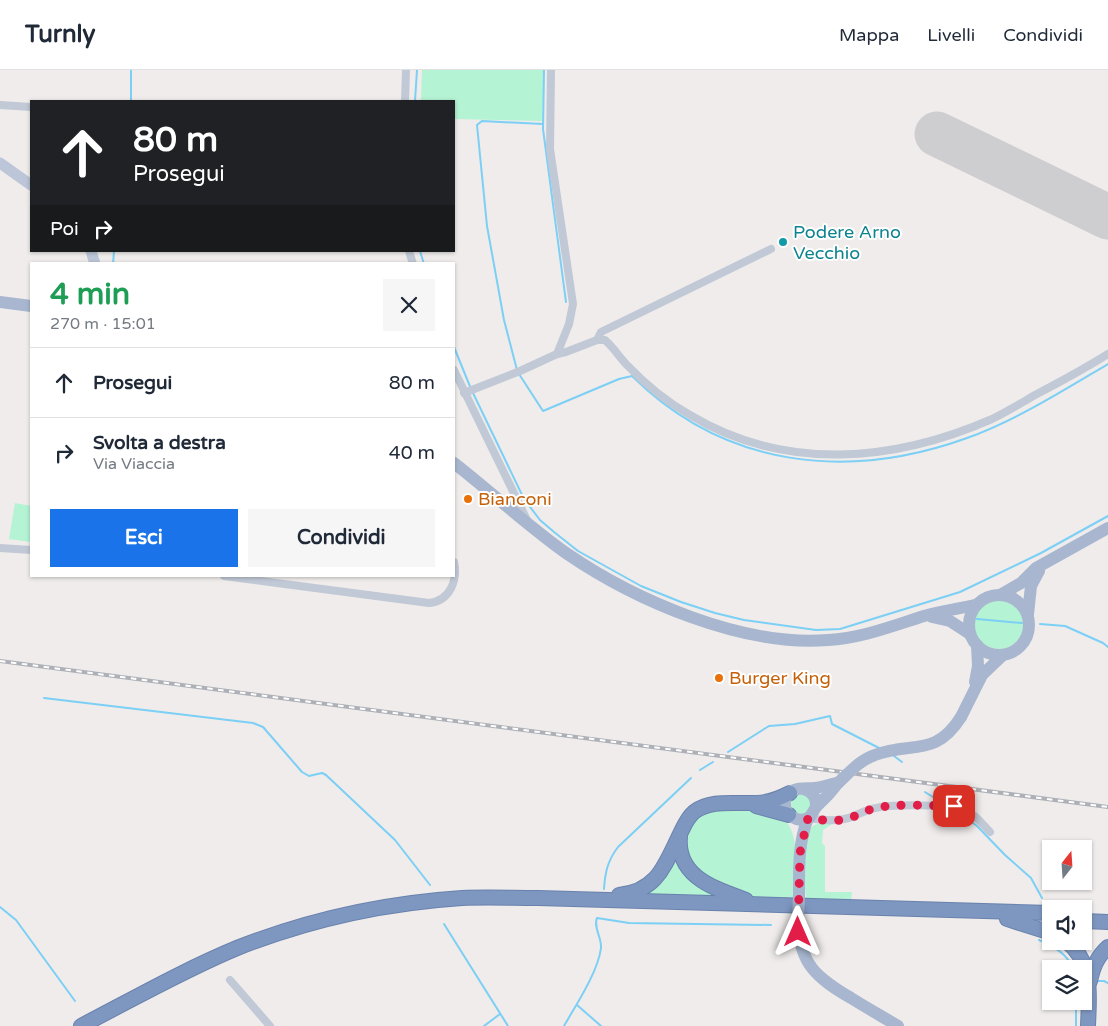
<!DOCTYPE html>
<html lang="it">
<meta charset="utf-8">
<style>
:root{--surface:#fff;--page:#f6f6f7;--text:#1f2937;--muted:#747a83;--line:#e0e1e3;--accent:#1a73e8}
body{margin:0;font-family:"Varela Round",sans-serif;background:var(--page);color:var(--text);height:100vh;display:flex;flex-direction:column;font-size:19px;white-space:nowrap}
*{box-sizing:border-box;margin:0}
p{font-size:16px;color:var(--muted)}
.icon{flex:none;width:28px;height:28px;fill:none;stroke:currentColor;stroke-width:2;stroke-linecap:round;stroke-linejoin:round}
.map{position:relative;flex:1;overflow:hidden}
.details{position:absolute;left:30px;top:192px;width:425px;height:315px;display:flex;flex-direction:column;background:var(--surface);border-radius:0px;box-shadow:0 1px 4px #0004}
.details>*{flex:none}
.banner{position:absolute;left:30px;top:30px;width:425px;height:152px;border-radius:0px;box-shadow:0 1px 4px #0004;background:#202124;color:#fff;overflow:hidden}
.needle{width:32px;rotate:17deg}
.buttons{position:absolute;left:1042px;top:770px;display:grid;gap:10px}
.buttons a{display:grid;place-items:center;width:50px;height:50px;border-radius:0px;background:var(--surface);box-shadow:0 1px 4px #0004;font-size:25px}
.pin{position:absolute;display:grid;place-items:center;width:42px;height:42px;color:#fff;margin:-21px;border-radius:10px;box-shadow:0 2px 8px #0006}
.me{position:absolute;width:55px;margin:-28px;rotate:0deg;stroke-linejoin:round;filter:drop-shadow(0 0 4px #0008)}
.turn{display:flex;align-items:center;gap:18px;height:105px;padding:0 20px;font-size:22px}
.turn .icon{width:65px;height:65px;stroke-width:2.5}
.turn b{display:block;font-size:35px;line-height:42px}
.then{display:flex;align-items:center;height:48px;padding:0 20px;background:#0003;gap:10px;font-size:19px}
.round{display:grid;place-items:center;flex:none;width:52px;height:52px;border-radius:0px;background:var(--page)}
.headline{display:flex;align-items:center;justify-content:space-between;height:85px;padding:0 20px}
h1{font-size:30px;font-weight:700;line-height:38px;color:#1e9e55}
.primary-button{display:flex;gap:10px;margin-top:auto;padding:10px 20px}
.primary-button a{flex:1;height:58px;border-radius:0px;background:var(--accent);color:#fff;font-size:20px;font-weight:700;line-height:58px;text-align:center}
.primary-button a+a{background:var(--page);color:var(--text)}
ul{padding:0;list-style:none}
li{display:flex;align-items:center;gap:15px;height:70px;padding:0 20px;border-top:1px solid var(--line)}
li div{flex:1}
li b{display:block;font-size:19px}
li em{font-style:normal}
header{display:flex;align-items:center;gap:30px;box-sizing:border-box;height:70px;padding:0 25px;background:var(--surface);border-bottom:1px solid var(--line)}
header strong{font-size:24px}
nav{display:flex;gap:28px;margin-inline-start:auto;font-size:18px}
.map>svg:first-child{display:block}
.green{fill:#b4f3d3}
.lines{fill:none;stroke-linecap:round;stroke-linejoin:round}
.stream{stroke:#7ccff5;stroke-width:2}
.runway{stroke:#ceced1;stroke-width:45}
.highway-casing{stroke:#6982ad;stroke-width:16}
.street{stroke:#c0c9d5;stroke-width:8}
.secondary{stroke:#bcc6d8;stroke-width:11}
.primary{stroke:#a8b7cf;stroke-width:12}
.highway{stroke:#7e97c1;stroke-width:14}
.rail-casing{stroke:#adb0b7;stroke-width:4}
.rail{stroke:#fff;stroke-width:2;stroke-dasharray:5.5;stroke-linecap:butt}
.primary-bridge{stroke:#a8b7cf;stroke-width:12}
.route{stroke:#e11d48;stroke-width:9;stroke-dasharray:0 16.2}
.culture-dot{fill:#0f9aa8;stroke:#fff;stroke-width:2}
.food-dot{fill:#e8710a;stroke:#fff;stroke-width:2}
.labels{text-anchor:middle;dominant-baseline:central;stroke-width:4;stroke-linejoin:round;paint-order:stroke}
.culture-label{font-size:18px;fill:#0d838f;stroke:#fff;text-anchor:start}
.food-label{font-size:18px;fill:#c56008;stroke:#fff;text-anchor:start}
</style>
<header>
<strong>Turnly</strong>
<nav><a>Mappa</a><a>Livelli</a><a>Condividi</a></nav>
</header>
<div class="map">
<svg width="1108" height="956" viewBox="0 0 1108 956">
<rect width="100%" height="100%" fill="#efeceb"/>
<!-- green -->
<g class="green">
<path d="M422,0h122l-2,51 -88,-2v-18h-33z"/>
<path d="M15,433l16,3v36l-22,-3z"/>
<circle cx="999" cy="554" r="25"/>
<circle cx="801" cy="734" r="10"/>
<path d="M713,739c17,0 59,-2 72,11 6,7 9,16 10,25 2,16 -1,35 -2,51l13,1c-2,-17 -7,-60 7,-71 6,-4 13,-2 19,-2l-9,6 -1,13 3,3v46h27l-1,9 -99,-3 -54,-23 -16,-29 12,-27z"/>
<path d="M673,785l54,43 -92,-1z"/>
</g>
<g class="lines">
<!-- stream -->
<g class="stream">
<path d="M131,0v31"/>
<path d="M544,0l-1,59 23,173"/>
<path d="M415,31l2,-31"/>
<path d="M420,181l4,13"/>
<path d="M113,194l1,-13"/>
<path d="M454,277l17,42"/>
<path d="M517,300l-13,-50 -17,-94 -10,-101 5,-4 61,3"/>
<path d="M519,304l24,37 76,-32 13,-3c93,92 216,105 335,62 48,-17 97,-48 141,-74"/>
<path d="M473,323l51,106 16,21 14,12 24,19 63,35 40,16 34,11 29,7 72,10 24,-1 120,-37 81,-39 67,-37"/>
<path d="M977,549l45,4"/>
<path d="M1040,554l25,2 38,17 5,4"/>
<path d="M44,628l209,25 10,4 39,45 7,4 13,-3 4,2 69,65 35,45"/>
<path d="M728,682l41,-26 26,-2 35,-8 2,8 47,24"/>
<path d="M894,686l8,6"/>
<path d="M700,700l13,-8"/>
<path d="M925,722l19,12"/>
<path d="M957,741l20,15 28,29 26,23 11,20"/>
<path d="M604,819c1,-17 4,-29 14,-42l73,-69"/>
<path d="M0,837l16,13 59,81"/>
<path d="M444,854l64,102"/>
<path d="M1039,870c14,6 29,14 34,29"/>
<path d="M1097,911h7l4,2"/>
<path d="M577,935l24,21"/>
<path d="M484,956l16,-12"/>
<path d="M564,956c12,-21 34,-54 37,-78 1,-10 -8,-21 -4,-30l32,5 142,2"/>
<path d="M1076,956v-25"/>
</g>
<!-- runway -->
<path class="runway" d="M937,64l171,83"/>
<defs>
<g id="highway">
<path d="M756,736l33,9"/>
<path d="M680,766c-4,41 34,52 66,64"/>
<path d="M619,825c39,-4 46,-31 61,-61 4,-8 7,-16 14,-22 19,-15 49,-6 71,-10 9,-1 17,-5 25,-9"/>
<path d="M1007,849l44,14"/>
<path d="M1084,851l24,1"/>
<path d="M1066,871c28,21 23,54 22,85"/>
<path d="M1090,911c3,-14 7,-24 18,-34"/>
<path d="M81,956c52,-27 103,-56 156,-78 71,-28 149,-45 225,-50 25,-1 51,0 76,0l513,15"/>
</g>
</defs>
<!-- highway casing -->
<use href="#highway" class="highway-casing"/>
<!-- street -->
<g class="street">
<path d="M551,0l-1,79 23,155 -4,20 -12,30"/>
<path d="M405,31l1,-31"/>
<path d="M0,35l31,2"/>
<path d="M409,181l4,13"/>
<path d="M597,270l4,-8 170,-83"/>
<path d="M454,300l73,150"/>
<path d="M464,323l56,-22 37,-17 9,-2 31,-12h8c9,8 15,18 23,26 18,19 39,36 62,49 95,57 204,47 302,4 15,-7 29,-16 43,-24 25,-13 49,-26 73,-41"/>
<path d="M0,478l31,2"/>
<path d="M224,506l205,27c21,-2 29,-23 25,-41"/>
<path d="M809,748c15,3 31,4 45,-2 7,-3 14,-7 22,-8 15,-4 78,-4 91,3 9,4 16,14 23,21"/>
<path d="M230,910l40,46"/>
</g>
<!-- secondary -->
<g class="secondary">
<path d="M0,93l31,22"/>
<path d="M91,181l4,13"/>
</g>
<!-- primary -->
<g class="primary">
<path d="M0,232l31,4"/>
<path d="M454,393c37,29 74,63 112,90 70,48 177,94 262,87 34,-2 64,-14 96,-24 16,-5 34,-7 51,-11"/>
<path d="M1002,524l19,-11 15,-15 72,-40"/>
<circle cx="999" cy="555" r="30"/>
<path d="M1028,544l3,-28 8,-15"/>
<path d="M932,547l18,4 20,13"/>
<path d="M975,612l3,-16 -1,-21"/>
<path d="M961,647l21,-42 21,-20"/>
<path d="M804,719c9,3 13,9 12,18l-6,10c-19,11 -35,-15 -18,-26 7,-4 16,-2 23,-3 8,-1 16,-4 23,-5"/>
<path d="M817,736l12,-12 9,-11"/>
<path d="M799,825c0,-26 -1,-52 9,-77"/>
<path d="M798,851c1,43 19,57 53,77 16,10 32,19 47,28"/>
</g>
<!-- highway -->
<use href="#highway" class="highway"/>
<defs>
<path id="rail" d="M0,591l1108,146"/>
</defs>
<!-- rail casing -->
<use href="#rail" class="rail-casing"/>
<!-- rail -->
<use href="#rail" class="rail"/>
<!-- primary-bridge -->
<g class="primary-bridge">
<path d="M838,713c12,-11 22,-23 37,-28 37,-14 60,3 86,-38"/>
<path d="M798,851l1,-26"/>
</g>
</g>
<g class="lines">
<!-- route -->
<path class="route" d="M798,862l2,-79 8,-35c13,2 26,4 39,1 10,-3 19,-9 29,-11 21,-5 56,-2 78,-2"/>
</g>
<!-- markers -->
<circle class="culture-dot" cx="783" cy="172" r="5"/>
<g class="food-dot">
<circle cx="468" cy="429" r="5"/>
<circle cx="719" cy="608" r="5"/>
</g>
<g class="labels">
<!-- culture labels -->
<g class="culture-label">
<text x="793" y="162">Podere Arno<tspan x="793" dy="21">Vecchio</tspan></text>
</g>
<!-- food labels -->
<g class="food-label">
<text x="478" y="429">Bianconi</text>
<text x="729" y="608">Burger King</text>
</g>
</g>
</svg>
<div class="buttons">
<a><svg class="needle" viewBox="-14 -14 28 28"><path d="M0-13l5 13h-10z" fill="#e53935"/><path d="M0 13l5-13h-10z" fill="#747a83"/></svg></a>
<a><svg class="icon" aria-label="sound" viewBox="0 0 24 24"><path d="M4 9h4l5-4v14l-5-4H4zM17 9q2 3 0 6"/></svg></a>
<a><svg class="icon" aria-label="layers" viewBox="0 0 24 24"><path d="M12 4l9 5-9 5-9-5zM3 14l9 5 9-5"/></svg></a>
</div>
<div class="pin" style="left:954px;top:736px;background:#d93025"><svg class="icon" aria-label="arrive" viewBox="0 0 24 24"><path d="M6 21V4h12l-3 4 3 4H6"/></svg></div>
<svg class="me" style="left:798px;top:862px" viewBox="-20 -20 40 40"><path d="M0-17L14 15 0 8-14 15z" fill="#e11d48" stroke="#fff" stroke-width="4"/></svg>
<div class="banner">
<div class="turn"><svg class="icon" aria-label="ahead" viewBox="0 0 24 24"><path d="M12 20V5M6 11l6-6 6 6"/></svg><div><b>80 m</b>Prosegui</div></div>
<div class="then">Poi<svg class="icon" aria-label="right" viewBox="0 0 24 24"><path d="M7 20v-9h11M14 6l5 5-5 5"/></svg></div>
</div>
<section class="details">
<div class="headline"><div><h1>4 min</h1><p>270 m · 15:01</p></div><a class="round"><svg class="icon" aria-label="close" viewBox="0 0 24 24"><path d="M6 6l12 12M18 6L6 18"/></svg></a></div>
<ul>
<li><svg class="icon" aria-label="ahead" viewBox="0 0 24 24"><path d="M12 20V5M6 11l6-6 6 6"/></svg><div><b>Prosegui</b></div><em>80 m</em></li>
<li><svg class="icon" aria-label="right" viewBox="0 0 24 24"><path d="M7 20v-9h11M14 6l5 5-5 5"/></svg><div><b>Svolta a destra</b><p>Via Viaccia</p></div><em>40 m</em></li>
</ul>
<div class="primary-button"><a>Esci</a><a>Condividi</a></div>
</section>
</div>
